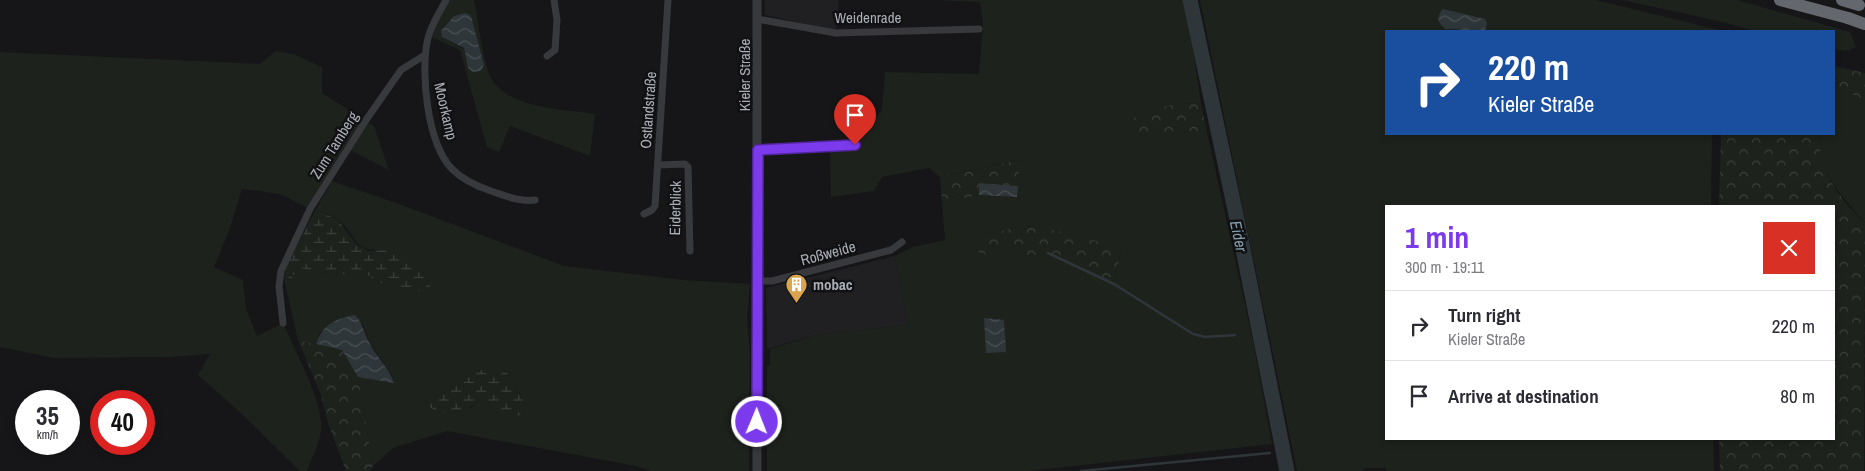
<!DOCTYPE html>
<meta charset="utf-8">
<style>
:root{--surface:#fff;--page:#f2f2f3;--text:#2b2b33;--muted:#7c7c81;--line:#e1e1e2;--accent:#7c3aed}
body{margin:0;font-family:"Archivo Narrow",sans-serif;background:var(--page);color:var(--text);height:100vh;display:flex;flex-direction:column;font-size:19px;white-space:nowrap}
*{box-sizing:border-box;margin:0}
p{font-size:16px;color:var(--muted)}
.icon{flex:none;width:28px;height:28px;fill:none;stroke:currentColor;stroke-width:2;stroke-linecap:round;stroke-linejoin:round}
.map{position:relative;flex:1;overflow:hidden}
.panel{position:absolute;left:1385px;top:205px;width:450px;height:235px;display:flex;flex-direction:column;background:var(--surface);border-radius:0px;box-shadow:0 2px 8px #0003}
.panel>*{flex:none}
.guide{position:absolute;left:1385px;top:30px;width:450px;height:105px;border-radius:0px;box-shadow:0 2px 8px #0003;background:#1a4fa0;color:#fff;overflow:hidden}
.speed{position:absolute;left:15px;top:390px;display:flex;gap:10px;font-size:25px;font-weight:700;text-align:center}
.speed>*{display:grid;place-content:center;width:65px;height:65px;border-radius:50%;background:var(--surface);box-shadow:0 2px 8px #0003;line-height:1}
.speed small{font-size:12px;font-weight:400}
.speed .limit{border:8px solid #d22;background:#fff;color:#111}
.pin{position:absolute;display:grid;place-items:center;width:42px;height:42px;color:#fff;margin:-51px -21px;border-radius:50% 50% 50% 0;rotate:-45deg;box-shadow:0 0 5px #0007}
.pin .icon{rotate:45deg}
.me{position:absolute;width:55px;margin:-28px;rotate:1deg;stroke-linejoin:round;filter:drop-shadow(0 0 4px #0008)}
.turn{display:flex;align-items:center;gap:18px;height:105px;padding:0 20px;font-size:22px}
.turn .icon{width:65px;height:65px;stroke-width:2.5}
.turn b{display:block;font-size:35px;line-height:42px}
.round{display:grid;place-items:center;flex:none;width:52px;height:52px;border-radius:0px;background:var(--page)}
.head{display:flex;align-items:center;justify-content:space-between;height:85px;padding:0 20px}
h1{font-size:30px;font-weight:700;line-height:38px;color:var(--accent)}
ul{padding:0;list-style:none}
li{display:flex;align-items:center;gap:15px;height:70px;padding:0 20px;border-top:1px solid var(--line)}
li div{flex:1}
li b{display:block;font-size:19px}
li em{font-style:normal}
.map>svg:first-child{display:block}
.built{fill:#202022}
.green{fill:#1d221d;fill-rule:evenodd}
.forest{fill:url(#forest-crowns)}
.wetland{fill:url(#wetland-marsh)}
.water{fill:url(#water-waves)}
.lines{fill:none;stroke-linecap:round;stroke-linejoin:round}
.stream{stroke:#2e363a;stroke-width:2.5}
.river{stroke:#2e363a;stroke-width:15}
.minor{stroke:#38393c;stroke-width:7}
.tertiary{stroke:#38393c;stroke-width:9}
.motorway{stroke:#64676d;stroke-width:12}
.motorway-bridge{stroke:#64676d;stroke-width:12}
.route-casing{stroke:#51269a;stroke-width:12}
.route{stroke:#7c3aed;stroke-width:9}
.labels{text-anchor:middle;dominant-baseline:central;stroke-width:5;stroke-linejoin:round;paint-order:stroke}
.street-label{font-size:15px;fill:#aaaeb6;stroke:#111113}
.poi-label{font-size:15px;font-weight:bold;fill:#aaaeb6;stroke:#111113;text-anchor:start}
.water-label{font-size:16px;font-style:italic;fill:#859dad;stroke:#111113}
</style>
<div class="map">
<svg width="1865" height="471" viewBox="0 0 1865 471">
<defs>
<pattern id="forest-crowns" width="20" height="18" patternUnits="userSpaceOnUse" patternTransform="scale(1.25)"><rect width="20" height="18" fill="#1d221d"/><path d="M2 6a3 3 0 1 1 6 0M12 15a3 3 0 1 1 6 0" fill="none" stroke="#3b403c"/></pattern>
<pattern id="wetland-marsh" width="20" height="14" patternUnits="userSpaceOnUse" patternTransform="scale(1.25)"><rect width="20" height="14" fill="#1d221d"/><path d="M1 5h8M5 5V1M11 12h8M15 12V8" fill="none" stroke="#3b403c"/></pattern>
<pattern id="water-waves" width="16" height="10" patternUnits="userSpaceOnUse" patternTransform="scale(1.25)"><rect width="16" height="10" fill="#2e363a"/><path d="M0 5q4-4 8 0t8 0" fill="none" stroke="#4a5154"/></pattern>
</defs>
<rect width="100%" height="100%" fill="#161618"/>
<!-- built -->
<g class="built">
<path d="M765,0h74l-3,31 -71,-16z"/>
<path d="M895,256l13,69 -92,10 -49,14 -1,-61z"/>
</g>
<!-- green -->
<g class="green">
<path d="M446,0h28c4,19 9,60 16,76 16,33 72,33 105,38l-5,42 -80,-30 -11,26 -12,-5 -27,-97 -31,-14zM466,13l5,4 12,48 -15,3 -4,-19 -22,-12z"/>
<path d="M936,0h247l10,50 8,54 -23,-1v28l29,1 46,209 19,103 -243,27h-262v-105l3,-1v-16l46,-14 92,-10 -13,-69 18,-9 32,-7 -3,-37 37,-8 38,2 1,-37 -78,17 -11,-9 -47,9 -8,14 -43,6 -1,-48 24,-7 1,-20 20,-4 7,-8 3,-38 94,2 4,-51 -3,-21zM1028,225l93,27 -7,31 -66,-30 -19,3 -17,-11 -35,-9z"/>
<path d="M1200,0h396l123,30 -234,1 2,-7 -39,-14 -2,19 20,2h-80v103h326l-1,72h-325v233h327l1,32h-328v-3h-21l-2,3h-66z"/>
<path d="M1622,0h115l113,32 6,15 -9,4 -13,-2v-18h-80l-31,-9z"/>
<path d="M276,51l17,3 29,13v26l52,33 15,44 -41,-21 -38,60 -30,-15 -38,-5 -13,42 -15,36 29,13 3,29 11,27 26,-13c11,26 42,82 38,108 -2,14 -9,27 -14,40h-7l-56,-55 -46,-41 12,-21 -40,3 -116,1 -54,-11v-295l260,12z"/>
<path d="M1841,87l24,14v122c-23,-27 -48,-51 -45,-89h14v-39z"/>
<path d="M332,181l70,24 162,61 120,14 66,4 -3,35 3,35 -1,117h-98l-15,-5 -189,-35 -54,17 -20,18 -15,-89 36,5 -3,-8 -22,-32 -6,-18 -43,8 -4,12 -18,-4 -14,-61 6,1 9,-12 30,6h37l18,11 -1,-35c-32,2 -25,-15 -45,-30 -6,-5 -15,-7 -22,-11zM507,373l20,33 -30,7 -16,-15 -10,10 -45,-10z"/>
</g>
<!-- forest -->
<g class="forest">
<path d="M1834,66l31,7v28l-24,-13 -7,7z"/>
<path d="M1178,103l23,1 6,28 -29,-1 -49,5 2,-14 5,-7z"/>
<path d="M1721,134h99c-3,34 20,66 45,89l-1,248h-144l-1,-32h115v-233h-115z"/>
<path d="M1019,160l-1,26 -38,-3 -1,12 -37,8 -2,-26z"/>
<path d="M1028,225l58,12 35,14 -7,33 -66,-31 -19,3 -17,-11 -33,11 -2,-20z"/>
<path d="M298,340l44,10 16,27 15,89 -3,5h-24l-18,-48 -7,-28z"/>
</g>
<!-- wetland -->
<g class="wetland">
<path d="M316,209l22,11 19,25 12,6 14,-1 18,3 25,20 5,12 -5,7 -42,-7 -18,-11h-37l-30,-6 -9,12 -6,-1 2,-12z"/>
<path d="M487,367l20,6 20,33 -1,7c-23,9 -28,1 -45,-15 -19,18 -28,21 -52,9l-3,-9 26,-8 4,-6z"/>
</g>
<!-- water -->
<g class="water">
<path d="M1443,9l42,10 2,5 -2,7 -39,-2c-9,-5 -10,-13 -3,-20z"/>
<path d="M466,13l5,3 13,49 -3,6 -8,1 -5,-4 -4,-20 -22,-11 -1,-6 13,-15z"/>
<path d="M979,183l39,3 -1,11 -38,-2z"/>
<path d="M355,315c9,10 8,16 14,27 7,15 20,25 25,41l-36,-6 -16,-27 -26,-6c7,-20 19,-25 39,-29z"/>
<path d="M984,318l20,2 2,32 -20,1z"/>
</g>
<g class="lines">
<!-- stream -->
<g class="stream">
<path d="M1048,253l66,31 79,50 12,3 30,-2"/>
<path d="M1081,471l189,-18"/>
</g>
<!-- river -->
<path class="river" d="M1190,0l48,224 49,247"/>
<!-- minor -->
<g class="minor">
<path d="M446,0c-6,12 -15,25 -18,38 -8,33 -1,105 24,131 11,11 24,17 39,22 15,5 28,11 44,9"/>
<path d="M757,19l79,14 143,-4"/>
<path d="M547,56l8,-6 2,-30 -3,-20"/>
<path d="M757,150l98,-5"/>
<path d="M658,165l27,-1 3,3 2,84"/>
<path d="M644,214l8,-4 3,-4 13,-206"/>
<path d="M757,281h15l119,-31 11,-8"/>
<path d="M283,323l-4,-37 2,-15 29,-62 56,-89 35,-50 24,-15"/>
</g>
<!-- tertiary -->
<path class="tertiary" d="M757,471v-471"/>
<!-- motorway -->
<path class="motorway" d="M1780,0l68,18"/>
<!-- motorway-bridge -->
<g class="motorway-bridge">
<path d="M1842,0l17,5"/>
<path d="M1848,18l17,6"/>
</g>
</g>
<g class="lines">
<defs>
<path id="route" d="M757,422l1,-272 97,-5"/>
</defs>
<!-- route casing -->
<use href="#route" class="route-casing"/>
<!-- route -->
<use href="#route" class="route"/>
</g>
<!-- icons -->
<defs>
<symbol id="building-pin" viewBox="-11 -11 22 30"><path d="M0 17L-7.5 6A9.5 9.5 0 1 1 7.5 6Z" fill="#dba34b" stroke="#111113"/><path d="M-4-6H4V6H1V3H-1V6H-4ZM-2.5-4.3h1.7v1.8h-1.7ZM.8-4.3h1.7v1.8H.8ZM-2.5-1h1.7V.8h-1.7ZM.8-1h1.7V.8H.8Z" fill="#fff"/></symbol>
</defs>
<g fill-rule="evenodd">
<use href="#building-pin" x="784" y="272" width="25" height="34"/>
</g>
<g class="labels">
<!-- street labels -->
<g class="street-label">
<text x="868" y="17">Weidenrade</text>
<text transform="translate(744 75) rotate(-90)">Kieler Straße</text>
<text transform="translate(648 110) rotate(-86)">Ostlandstraße</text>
<text transform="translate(446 111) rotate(77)">Moorkamp</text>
<text transform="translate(334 145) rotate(-58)">Zum Tamberg</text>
<text transform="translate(675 208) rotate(-89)">Eiderblick</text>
<text transform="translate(828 253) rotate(-15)">Roßweide</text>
</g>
<!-- poi labels -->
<g class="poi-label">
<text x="813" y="284">mobac</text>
</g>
<!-- water labels -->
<g class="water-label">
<text transform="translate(1239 236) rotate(78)">Eider</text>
</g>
</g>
</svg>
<div class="speed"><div>35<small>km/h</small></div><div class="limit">40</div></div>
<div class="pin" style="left:855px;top:145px;background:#d93025"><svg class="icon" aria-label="arrive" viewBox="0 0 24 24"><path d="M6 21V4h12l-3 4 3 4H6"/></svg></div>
<svg class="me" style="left:757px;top:422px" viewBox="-20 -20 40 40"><circle r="17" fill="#7c3aed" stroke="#fff" stroke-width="3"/><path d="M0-11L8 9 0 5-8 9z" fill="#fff"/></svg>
<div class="guide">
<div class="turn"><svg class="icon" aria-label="right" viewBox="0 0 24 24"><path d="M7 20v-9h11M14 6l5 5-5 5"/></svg><div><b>220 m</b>Kieler Straße</div></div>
</div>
<section class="panel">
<div class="head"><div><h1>1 min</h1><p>300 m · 19:11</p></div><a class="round" style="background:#d93025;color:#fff"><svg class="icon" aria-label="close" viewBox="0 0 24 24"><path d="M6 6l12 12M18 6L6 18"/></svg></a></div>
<ul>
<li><svg class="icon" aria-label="right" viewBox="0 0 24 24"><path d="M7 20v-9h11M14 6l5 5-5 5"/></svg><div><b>Turn right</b><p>Kieler Straße</p></div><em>220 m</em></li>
<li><svg class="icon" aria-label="arrive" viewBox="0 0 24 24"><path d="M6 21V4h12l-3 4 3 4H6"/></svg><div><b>Arrive at destination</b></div><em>80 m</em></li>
</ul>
</section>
</div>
